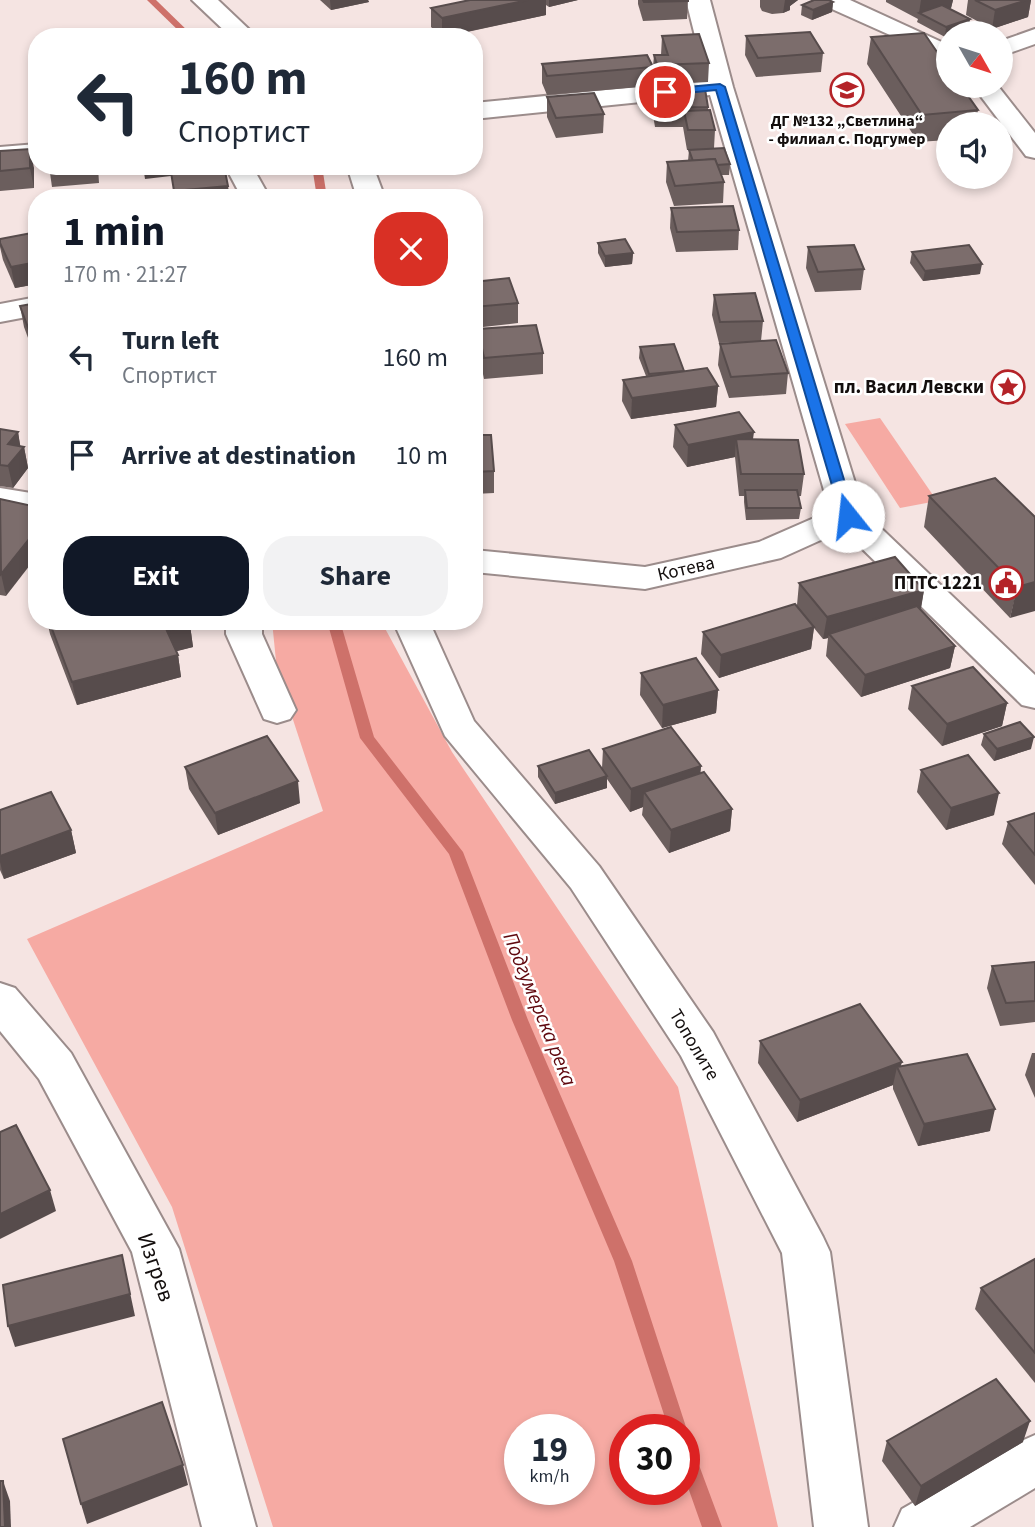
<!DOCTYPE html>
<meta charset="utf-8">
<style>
:root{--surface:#fff;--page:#f2f2f3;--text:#1f2937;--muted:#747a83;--accent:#111827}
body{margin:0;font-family:"Source Sans 3",sans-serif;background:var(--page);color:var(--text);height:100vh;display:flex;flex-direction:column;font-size:26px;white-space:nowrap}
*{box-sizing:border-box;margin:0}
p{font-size:23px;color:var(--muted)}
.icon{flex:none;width:38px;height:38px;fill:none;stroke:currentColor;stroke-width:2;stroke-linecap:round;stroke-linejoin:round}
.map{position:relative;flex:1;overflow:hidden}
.details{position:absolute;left:28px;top:189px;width:455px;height:441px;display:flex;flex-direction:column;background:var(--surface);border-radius:28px;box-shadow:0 4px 10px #0003}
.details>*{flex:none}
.guide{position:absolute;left:28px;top:28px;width:455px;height:147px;border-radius:28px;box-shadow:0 4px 10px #0003;background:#fff;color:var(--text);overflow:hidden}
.needle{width:46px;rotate:129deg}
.tools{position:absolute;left:936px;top:21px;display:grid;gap:14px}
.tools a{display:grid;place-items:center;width:77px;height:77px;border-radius:50%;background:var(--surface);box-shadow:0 4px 10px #0003;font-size:35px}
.speed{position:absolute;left:504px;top:1414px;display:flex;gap:14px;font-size:35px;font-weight:700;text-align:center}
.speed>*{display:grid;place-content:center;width:91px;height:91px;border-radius:50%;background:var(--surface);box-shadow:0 4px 10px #0003;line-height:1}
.speed small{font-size:18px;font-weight:400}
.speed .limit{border:10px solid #d22;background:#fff;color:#111}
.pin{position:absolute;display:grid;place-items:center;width:60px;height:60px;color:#fff;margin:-30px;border:4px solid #fff;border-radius:50%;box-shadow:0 2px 7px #0007}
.me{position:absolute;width:77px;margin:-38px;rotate:344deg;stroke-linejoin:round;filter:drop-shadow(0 0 5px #0008)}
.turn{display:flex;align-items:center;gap:24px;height:147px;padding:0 35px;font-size:32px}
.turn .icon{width:91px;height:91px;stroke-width:2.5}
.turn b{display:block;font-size:49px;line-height:60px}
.round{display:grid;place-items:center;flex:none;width:74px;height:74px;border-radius:28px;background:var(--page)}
.head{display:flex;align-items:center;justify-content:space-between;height:119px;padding:0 35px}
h1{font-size:42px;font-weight:700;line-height:52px;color:var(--accent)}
.action{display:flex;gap:14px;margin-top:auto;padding:14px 35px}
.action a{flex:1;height:80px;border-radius:28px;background:var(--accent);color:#fff;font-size:28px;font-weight:700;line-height:80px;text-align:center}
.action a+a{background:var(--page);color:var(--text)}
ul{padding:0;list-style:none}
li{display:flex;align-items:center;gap:21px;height:98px;padding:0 35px}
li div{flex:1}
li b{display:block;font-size:26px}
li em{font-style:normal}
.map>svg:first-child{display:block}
.green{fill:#f6aaa3;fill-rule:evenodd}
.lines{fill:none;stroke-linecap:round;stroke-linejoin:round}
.stream{fill:#ce716a;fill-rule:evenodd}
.minor-casing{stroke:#9b8c8b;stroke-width:4}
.minor{fill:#fff;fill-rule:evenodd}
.wall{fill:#6b5e5d}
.shaded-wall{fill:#574c4c}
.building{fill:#7c6d6c;stroke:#574c4c;stroke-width:2}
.route{fill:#1a73e8;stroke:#114b97;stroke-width:2}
.labels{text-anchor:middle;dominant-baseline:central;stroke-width:5;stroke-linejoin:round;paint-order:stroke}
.far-poi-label{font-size:16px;font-weight:bold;fill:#130e0d;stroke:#fff}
.poi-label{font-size:19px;font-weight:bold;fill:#130e0d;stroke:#fff;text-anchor:end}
.street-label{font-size:19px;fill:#130e0d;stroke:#fff}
.water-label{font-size:21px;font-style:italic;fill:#5f070d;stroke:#fff}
.near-street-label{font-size:23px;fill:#130e0d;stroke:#fff}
</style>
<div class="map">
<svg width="1035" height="1527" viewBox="0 0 1035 1527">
<rect width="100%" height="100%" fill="#f5e4e2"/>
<!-- green -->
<g class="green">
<path d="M880,418l57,83 -37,7 -55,-84z"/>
<path d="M272,621h109l71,131 226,335 100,440h-505l-101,-320 -145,-268 296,-128 -46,-140zM520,1430h59v59h-59zM625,1430h59v59h-59z"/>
</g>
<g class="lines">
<!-- stream -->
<g class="stream">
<path d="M147,0h9l38,37h-9z"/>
<path d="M312,166h10l5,32h-10z"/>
<path d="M327,621h13l34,116 89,115 65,168 104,241 55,169 -2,6 -1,-6h-15l-55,-169 -102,-241 -63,-166 -89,-116z"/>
<path d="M684,1440l7,3 2,6 29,78h-20l-18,-51z"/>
</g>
<defs>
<g id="minor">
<path d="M192,0h26l39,37h-26z"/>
<path d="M686,0h24l23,87 131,425 171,163v33l-13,-3 -179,-175 -62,28 -136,31 -171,-17v-22l171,17 114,-25 71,-31 -120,-416 -236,24v-16l232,-23z"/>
<path d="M819,0h31l98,45v16l-125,-56z"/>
<path d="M1035,29v15l-34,12v-15z"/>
<path d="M973,86h25l37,47v25l-9,-2z"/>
<path d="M37,144v16l-37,3v-16z"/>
<path d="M225,166h27l18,32h-28z"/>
<path d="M347,166h26l12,32h-28z"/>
<path d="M37,297v18l-37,7v-18z"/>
<path d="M0,488l37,6v20l-37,-6z"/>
<path d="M226,621h36v13l34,76 -6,9 -13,4 -13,-4 -38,-85z"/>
<path d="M393,621h36l45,100 125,145 114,166 110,205 7,15 38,275h-54l-32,-274 -101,-197 -110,-168 -126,-152z"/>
<path d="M0,983l15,5 56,65 108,196 77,278h-54l-70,-275 -93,-173 -39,-48z"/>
<path d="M1035,1435v53l-65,39h-76l8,-18 115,-66z"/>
</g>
</defs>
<!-- minor casing -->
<use href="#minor" class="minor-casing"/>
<!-- minor -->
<use href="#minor" class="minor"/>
</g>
<!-- wall -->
<g class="wall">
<path d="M320,0h48l1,2 -38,8z"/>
<path d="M470,0h108l-29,7 -3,-2v10l-102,22h-2l-11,-10v-19z"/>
<path d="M638,0h50l-1,19 -44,2 -5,-17z"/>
<path d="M760,0h38l-8,6v4l-7,3 -11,1 -10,-3 -2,-4z"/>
<path d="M886,0h67l-2,8h-1l19,20 -14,5h-7v2l-3,2 -28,-15 1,-3 -32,-17z"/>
<path d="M968,0h63l-3,17 -36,12 -26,-14z"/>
<path d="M833,2l-1,10 -20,8 -11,-5 1,-10z"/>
<path d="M662,36l47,27 -1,19 -52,3 -3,-10 -1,11 -105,9 -5,-12v-19l111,3 1,-12h7z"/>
<path d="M746,36l77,17 -2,19 -65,5 -11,-22z"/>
<path d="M871,37l107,73 -2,14h-28v16l-30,2 -51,-78z"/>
<path d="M653,89l55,18v3l7,20 -1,18 16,16 -1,11h-8l3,7 -1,21 -49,3 -8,-24 1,-20 21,-1 1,-11h-2l-4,-23h-28l-3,-18z"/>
<path d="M547,97l57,17 -1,19 -47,5 -9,-21z"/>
<path d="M0,151l34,17v20l-34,3z"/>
<path d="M49,166h49l1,17 -47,4z"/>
<path d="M671,208l68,22 -1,20 -62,2 -6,-24z"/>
<path d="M37,232v52l-22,4 -12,-28 -3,-13v-8z"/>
<path d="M598,243l35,10 -1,11 -27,3 -7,-14z"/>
<path d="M808,247l56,22 -3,21 -46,2 -9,-24z"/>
<path d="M912,252l68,22 -57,7 -13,-18z"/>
<path d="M474,282l44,21v20l-44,5z"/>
<path d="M714,295l49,26 -2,20 27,32 -2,21 -57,4 -11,-33 2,-21 28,-2 -29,1 -7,-28z"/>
<path d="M37,303l-3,51 -10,-27 -4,-21z"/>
<path d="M478,329l65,24v21l-59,5 -6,-29z"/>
<path d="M640,347l44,24 34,15 -2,21 -85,12 -9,-18 1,-21 23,-4 -7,-18z"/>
<path d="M675,425l78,15 51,34 -3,22h-3l3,12 -2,11 -53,1 -2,-18v-6h-5l-4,-39 -48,10 -14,-20z"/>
<path d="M0,429l18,3 2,14 4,1 4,21 -15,20 -13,-2z"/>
<path d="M474,435l20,36v22l-20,1z"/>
<path d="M929,496l106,21 -25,101 -86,-91z"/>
<path d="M0,499l6,97 -6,-1z"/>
<path d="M799,583l125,7 -3,19 34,37 -5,22 -89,29 -35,-41 2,-18 -5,1 -9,-11 -3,21 -92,29 -18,-24 2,-22 94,-27z"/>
<path d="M47,621h141l2,4 3,22 -17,4 2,4 3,22 -104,28 -27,-71z"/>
<path d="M641,673l77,17 -2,23 -54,15 -22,-33z"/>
<path d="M912,686l95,17 -5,23 -60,20 -34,-37z"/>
<path d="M984,734l47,15 -37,12 -13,-16z"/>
<path d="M603,749l98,17 -1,8 32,35 -2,22 -61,22 -27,-38 1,-8 -13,5 -23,-33v9l-52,16 -17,-27v-11l64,2z"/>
<path d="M185,767l115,36 -82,32 -29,-46z"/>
<path d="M921,770l73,45 -48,15 -29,-38z"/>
<path d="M0,810l71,20 5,23 -72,26 -4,-9z"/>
<path d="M1035,813v72l-33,-41 6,-22z"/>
<path d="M1035,962v60l-35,4 -13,-38 5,-22z"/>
<path d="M760,1041l141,25 89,65 -72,15 -25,-57v-4l-96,37 -39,-59z"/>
<path d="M1032,1053h3v45l-10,-23z"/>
<path d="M1035,1259v124l-60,-74 6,-21z"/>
<path d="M887,1441l136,1 -108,64 -33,-45z"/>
</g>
<!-- shaded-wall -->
<g class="shaded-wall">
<path d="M330,0h38l1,2 -38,8z"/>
<path d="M528,0h18v15l-104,22v-19z"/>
<path d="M549,0h29l-29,7z"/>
<path d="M785,0h13l-8,6v4l-7,3z"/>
<path d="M921,0h32l-2,8 -25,8 -7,-3z"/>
<path d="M1027,0h4l-3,17 -36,12 3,-19z"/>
<path d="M833,2l-1,10 -20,8 1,-10z"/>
<path d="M970,19l-1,9 -14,5h-7v2l-3,2 1,-10z"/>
<path d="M30,149l4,19v20l-4,-20z"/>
<path d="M143,166h54l-26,10 -26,3z"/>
<path d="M228,186l2,12h-56v-7z"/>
<path d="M633,253l-1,11 -27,3v-11z"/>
<path d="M37,262v22l-22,4 -4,-21z"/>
<path d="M982,264l-2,10 -57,7 2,-10z"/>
<path d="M37,332v22h-3l-4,-21z"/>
<path d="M718,386l-2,21 -85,12 1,-21z"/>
<path d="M18,432l3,18 3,-3 4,21 -15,20 -5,-22v-22z"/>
<path d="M754,432l-3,21 -15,-14 -1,18 -48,10 1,-22z"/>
<path d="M37,529v27l-31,40 -5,-22z"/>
<path d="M1035,582v29l-25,7 7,-31z"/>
<path d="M924,590l-4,22 -91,22 -1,4 -5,1 4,-22z"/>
<path d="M190,625l3,22 -23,6 -3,-22z"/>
<path d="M814,627l-3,22 -92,29 2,-23z"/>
<path d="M955,646l-5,22 -89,29 4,-22z"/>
<path d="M178,655l3,22 -104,28 -5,-23z"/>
<path d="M718,690l-2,23 -54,15 1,-23z"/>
<path d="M1007,703l-5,23 -60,20 5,-22z"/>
<path d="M1034,737l-3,12 -37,12 3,-12z"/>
<path d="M701,766l-2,22 -55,4 -1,15 -13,5 1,-23z"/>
<path d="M607,776v12l-52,16v-11z"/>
<path d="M298,781l2,22 -82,32 -3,-22z"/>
<path d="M999,793l-5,22 -48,15 5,-22z"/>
<path d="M732,809l-2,22 -61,22 2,-23z"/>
<path d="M71,830l5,23 -72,26 -4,-17v-6z"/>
<path d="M902,1062l-3,10 -2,-5 -4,18 -96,37 3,-22z"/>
<path d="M995,1109l-5,22 -72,15 6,-22z"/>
<path d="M50,1190l6,21 -56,28v-25z"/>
<path d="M122,1255l13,61 -120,31 -7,-21z"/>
<path d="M1030,1421l-7,21 -108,64 6,-20z"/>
<path d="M183,1465l5,20 -101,39 -6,-20z"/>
<path d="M3,1481l7,20 1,26h-6z"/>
</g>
<!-- building -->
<g class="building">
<path d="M470,0h58l-86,18 -11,-10z"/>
<path d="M643,0h45v1l-44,1z"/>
<path d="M814,0h15l4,2 -20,8 -11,-5z"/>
<path d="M975,0h52l-32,10z"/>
<path d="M942,5l28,14 -24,8 -27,-14z"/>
<path d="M810,32l13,21 -65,5 -12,-22z"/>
<path d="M924,33l24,35v18h13l17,24 -56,5 -51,-78z"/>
<path d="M699,34l10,29 -52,2 -3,-10h14l-6,-19z"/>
<path d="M647,55l6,12 -106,9 -5,-12z"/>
<path d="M653,89h52l3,18 -52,1z"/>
<path d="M594,93l10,21 -48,4 -9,-21z"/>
<path d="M710,110l5,20h-27l-4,-19z"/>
<path d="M724,148l6,16 -13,1 -2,-6 -22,2 -4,-11z"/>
<path d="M30,149v19l-30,3v-20z"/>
<path d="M715,159l9,23 -49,4 -8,-24z"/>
<path d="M170,166h54l4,20 -54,5z"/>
<path d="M733,206l6,24 -62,2 -6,-24z"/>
<path d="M37,232v30l-26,5 -11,-24v-4z"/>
<path d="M625,239l8,14 -28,3 -7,-13z"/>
<path d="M854,245l10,24 -46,3 -10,-25z"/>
<path d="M969,245l13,19 -57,7 -13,-19z"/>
<path d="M509,278l9,25 -44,4v-25z"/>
<path d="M755,293l8,28 -43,1 -6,-27z"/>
<path d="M37,303v29l-7,1 -10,-27z"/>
<path d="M536,325l7,28 -59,5 -6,-29z"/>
<path d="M776,340l12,33 -57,4 -11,-33z"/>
<path d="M674,344l10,27 -35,3 -9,-27z"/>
<path d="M707,368l11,18 -86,12 -9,-18z"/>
<path d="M739,412l15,20 -66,13 -13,-20z"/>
<path d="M0,429l18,3 -10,12 16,3 -16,19 -8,-1z"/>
<path d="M474,435h17l3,36 -20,1z"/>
<path d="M736,439l62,1 6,34h-63z"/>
<path d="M995,478l40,39v65l-18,5 -88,-91z"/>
<path d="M745,490h52l4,18h-54z"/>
<path d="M0,499l37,8v22l-36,45z"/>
<path d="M895,557l29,33 -97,27 -28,-34z"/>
<path d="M795,604l19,23 -93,28 -18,-23z"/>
<path d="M917,606l38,40 -90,29 -36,-41z"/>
<path d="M49,621h139l2,4 -23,6 11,24 -106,27z"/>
<path d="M696,658l22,32 -55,15 -22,-32z"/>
<path d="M973,667l34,36 -60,21 -35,-38z"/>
<path d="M1020,722l14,15 -37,12 -13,-15z"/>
<path d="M671,727l30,39 -70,23 -28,-40z"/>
<path d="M267,736l31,45 -83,32 -30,-46z"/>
<path d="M589,750l18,26 -52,17 -17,-27z"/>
<path d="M968,755l31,38 -48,15 -30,-38z"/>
<path d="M704,772l28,37 -61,21 -27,-38z"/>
<path d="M51,792l20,38 -71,26v-46z"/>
<path d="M1035,813v42l-27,-33z"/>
<path d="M1035,962v39l-29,2 -14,-37z"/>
<path d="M860,1004l42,58 -102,38 -40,-59z"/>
<path d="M967,1054l28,55 -71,15 -27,-57z"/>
<path d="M16,1125l34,65 -50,24v-82z"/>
<path d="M122,1255l8,39 -122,32 -5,-41z"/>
<path d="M1035,1259v94l-54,-65z"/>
<path d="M996,1379l34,42 -109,65 -34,-45z"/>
<path d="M162,1402l21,63 -102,39 -18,-65z"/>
<path d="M0,1481h3l2,46h-5z"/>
</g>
<!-- route -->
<path class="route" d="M720,84l5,3 130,429 -2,3 -5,1 -7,-4 -125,-426 -51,5 -5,-3 5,-3z"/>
<!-- icons -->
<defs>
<symbol id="school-ring" viewBox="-11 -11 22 22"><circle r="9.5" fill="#fff" stroke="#b42328" stroke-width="1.5"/><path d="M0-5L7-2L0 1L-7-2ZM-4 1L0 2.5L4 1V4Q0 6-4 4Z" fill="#b42328"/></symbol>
<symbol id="sight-ring" viewBox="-11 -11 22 22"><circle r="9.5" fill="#fff" stroke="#b42328" stroke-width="1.5"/><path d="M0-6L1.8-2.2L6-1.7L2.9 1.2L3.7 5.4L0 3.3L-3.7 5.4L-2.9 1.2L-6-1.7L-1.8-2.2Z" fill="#b42328"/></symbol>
<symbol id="civic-ring" viewBox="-11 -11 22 22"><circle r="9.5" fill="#fff" stroke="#b42328" stroke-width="1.5"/><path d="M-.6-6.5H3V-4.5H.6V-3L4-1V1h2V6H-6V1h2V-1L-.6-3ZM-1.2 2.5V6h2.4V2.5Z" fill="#b42328"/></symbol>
</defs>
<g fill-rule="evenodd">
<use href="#school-ring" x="828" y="71" width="38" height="38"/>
<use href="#sight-ring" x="989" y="368" width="38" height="38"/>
<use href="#civic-ring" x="987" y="564" width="38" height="38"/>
</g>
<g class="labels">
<!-- far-poi labels -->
<g class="far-poi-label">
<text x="847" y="121">ДГ №132 „Светлина“<tspan x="847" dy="18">- филиал с. Подгумер</tspan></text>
</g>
<!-- poi labels -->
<g class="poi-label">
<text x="984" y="387">пл. Васил Левски</text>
<text x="982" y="583">ПТТС 1221</text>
</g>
<!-- street labels -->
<g class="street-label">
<text transform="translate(686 569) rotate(-13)">Котева</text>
<text transform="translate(694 1045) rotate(59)">Тополите</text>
</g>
<!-- water labels -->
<g class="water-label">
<text transform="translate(540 1009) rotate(68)">Подгумерска река</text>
</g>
<!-- near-street labels -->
<g class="near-street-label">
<text transform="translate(156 1267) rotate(71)">Изгрев</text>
</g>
</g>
</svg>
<div class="tools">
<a><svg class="needle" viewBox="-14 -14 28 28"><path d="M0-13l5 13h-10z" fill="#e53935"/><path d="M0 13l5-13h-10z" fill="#747a83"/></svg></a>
<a><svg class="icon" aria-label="sound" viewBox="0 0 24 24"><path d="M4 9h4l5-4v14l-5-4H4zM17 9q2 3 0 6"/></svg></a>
</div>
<div class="speed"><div>19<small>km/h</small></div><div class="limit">30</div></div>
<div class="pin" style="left:665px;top:92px;background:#d93025"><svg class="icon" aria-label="arrive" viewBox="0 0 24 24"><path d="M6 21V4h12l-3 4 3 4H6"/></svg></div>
<svg class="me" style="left:848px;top:516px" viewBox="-20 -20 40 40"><circle r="19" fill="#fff"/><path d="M0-13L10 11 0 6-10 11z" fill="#1a73e8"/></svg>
<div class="guide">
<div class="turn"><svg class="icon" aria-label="left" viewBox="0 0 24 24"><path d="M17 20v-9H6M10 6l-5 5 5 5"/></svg><div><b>160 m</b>Спортист</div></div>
</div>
<section class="details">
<div class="head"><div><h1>1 min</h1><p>170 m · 21:27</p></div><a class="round" style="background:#d93025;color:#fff"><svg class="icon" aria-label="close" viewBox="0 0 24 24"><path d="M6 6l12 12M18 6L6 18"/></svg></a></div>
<ul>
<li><svg class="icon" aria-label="left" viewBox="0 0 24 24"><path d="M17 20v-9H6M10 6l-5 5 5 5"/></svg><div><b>Turn left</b><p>Спортист</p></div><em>160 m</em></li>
<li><svg class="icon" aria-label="arrive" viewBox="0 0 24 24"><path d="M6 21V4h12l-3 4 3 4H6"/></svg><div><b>Arrive at destination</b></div><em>10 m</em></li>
</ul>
<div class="action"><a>Exit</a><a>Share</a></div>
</section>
</div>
